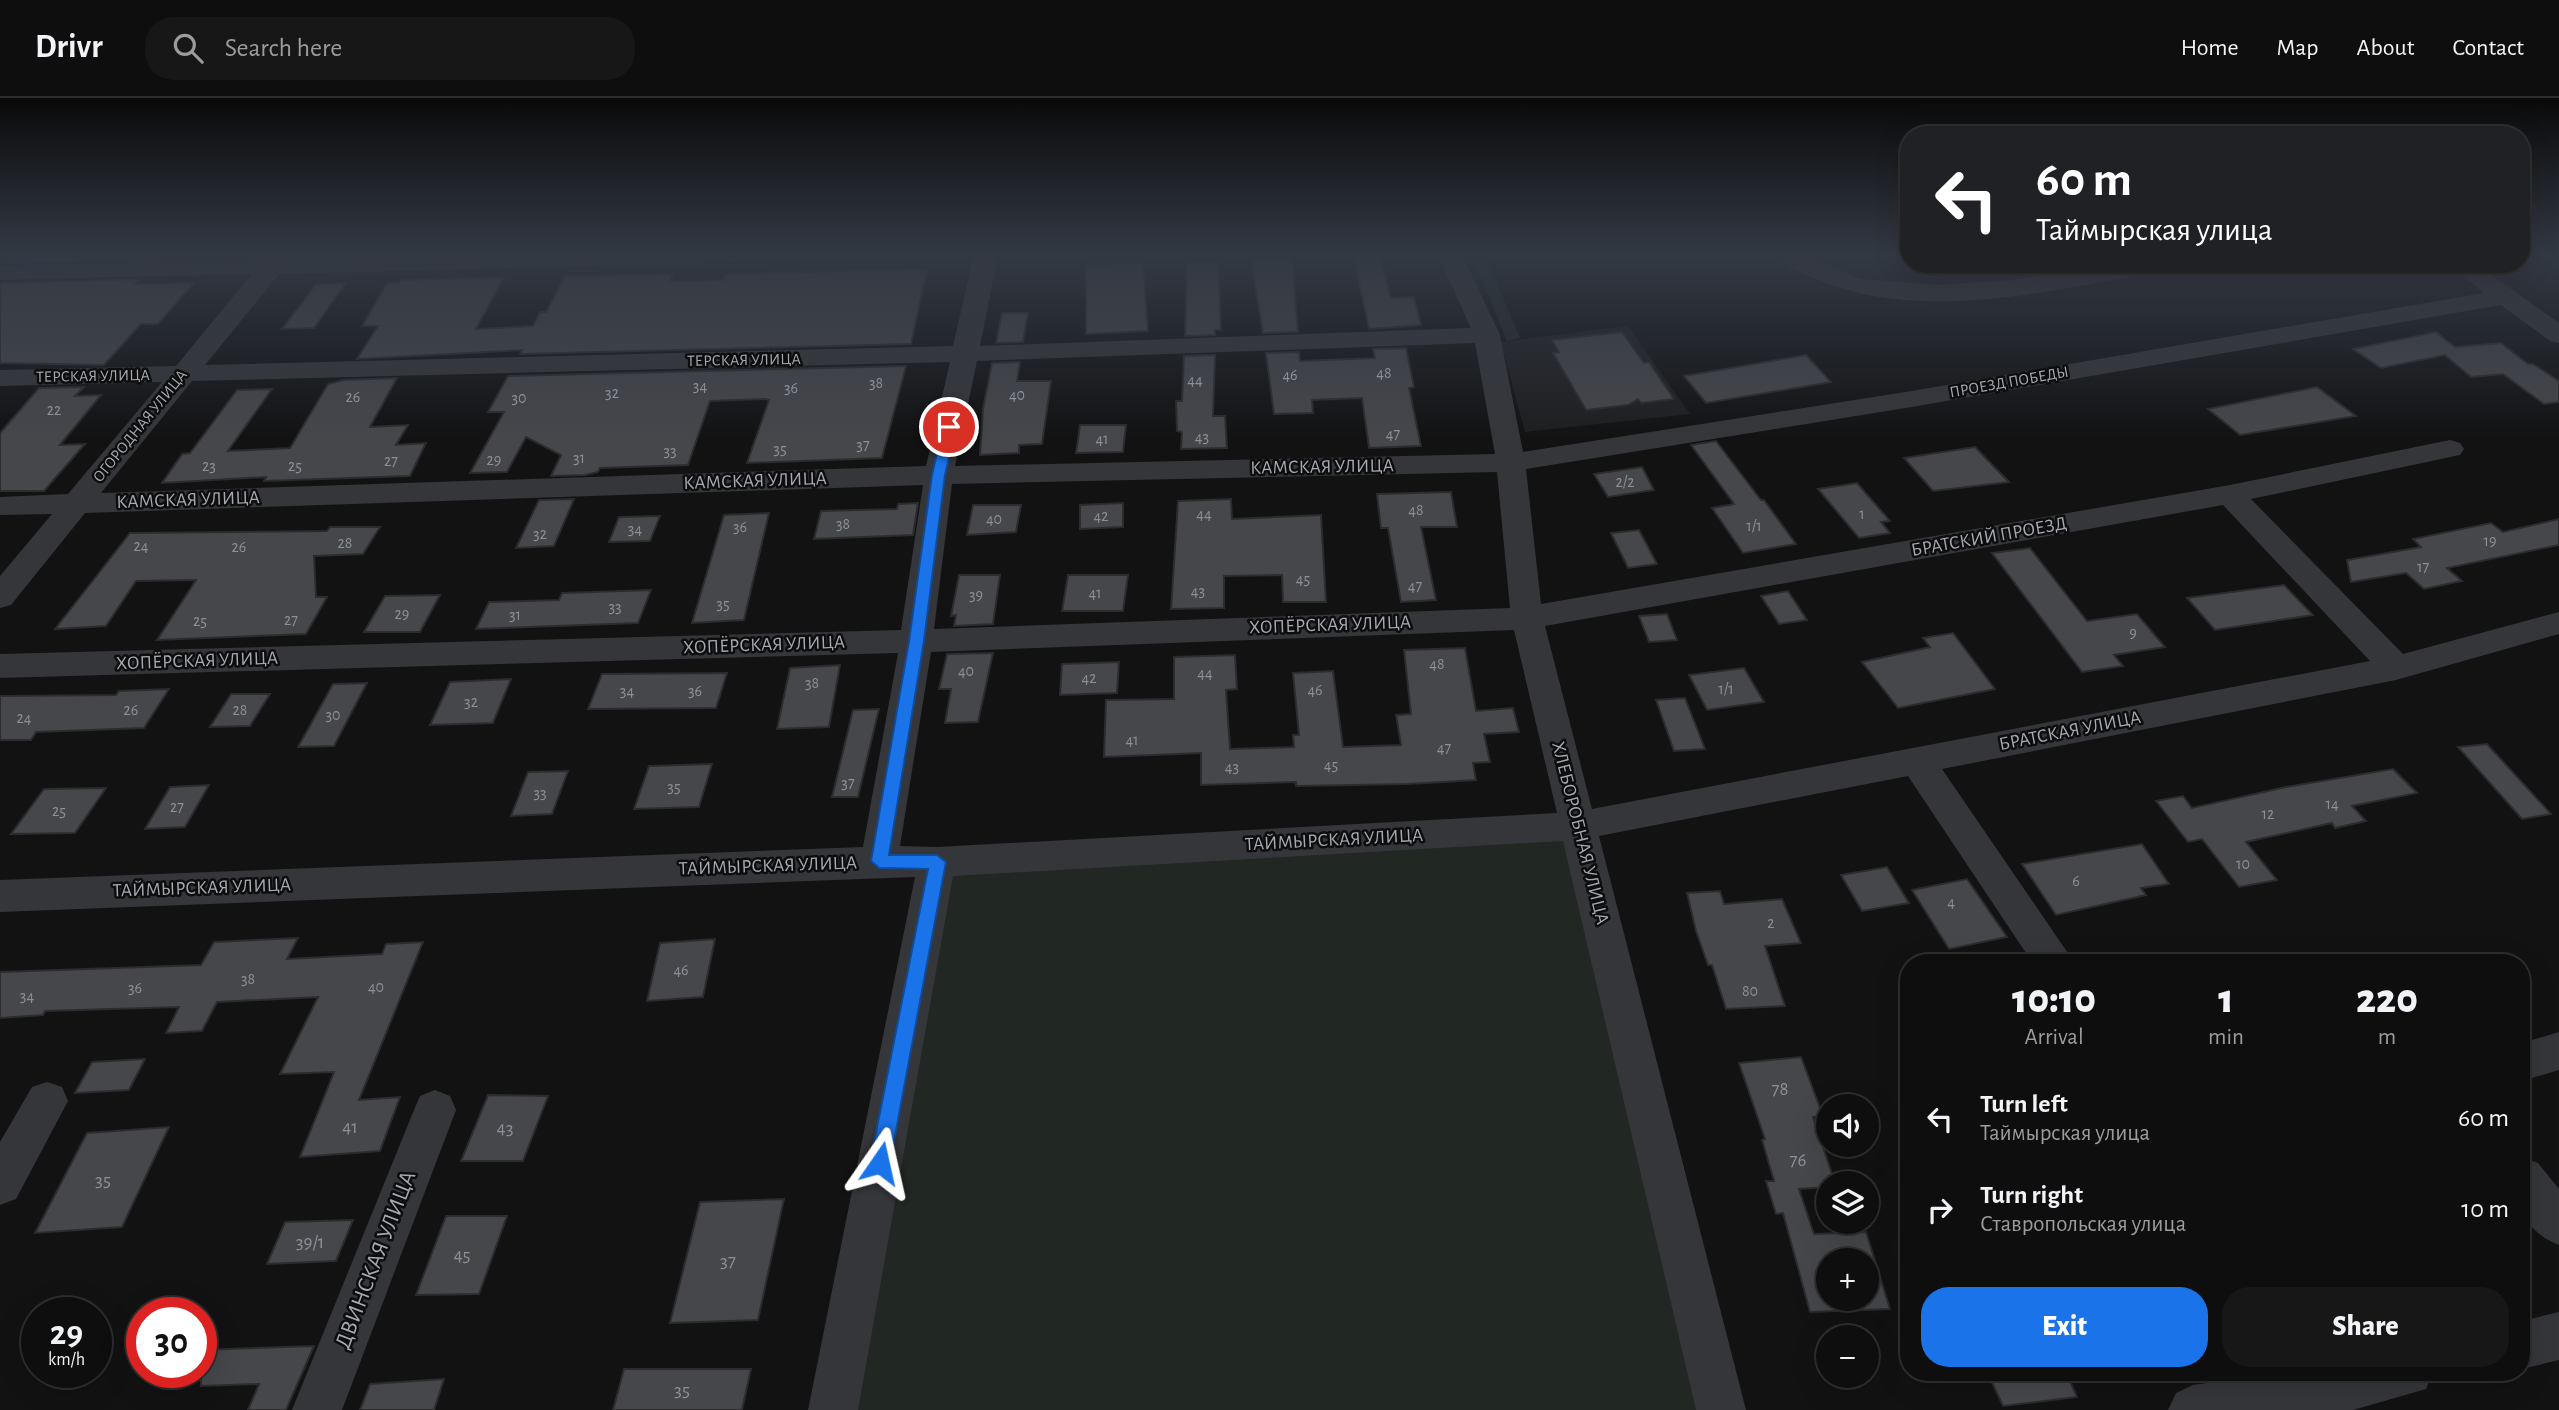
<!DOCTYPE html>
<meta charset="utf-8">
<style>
:root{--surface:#0e0e0e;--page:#171717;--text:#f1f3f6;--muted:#9b9c9e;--line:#2e2e2e;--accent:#1a73e8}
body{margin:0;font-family:"Alegreya Sans",sans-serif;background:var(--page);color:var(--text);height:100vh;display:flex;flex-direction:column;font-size:26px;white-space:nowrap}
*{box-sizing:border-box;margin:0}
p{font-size:23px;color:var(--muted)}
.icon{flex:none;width:38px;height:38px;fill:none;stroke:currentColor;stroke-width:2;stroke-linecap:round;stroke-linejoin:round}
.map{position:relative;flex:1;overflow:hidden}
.details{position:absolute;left:1900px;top:856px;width:630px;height:427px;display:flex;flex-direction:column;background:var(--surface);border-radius:28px;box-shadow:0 7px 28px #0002,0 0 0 2px var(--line)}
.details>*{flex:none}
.banner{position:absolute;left:1900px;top:28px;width:630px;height:147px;border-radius:28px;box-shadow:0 7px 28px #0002,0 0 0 2px var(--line);background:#202124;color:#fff;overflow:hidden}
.controls{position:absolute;left:1816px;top:996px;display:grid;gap:14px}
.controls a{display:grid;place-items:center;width:63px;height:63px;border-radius:50%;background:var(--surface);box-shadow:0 7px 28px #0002,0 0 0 2px var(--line);font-size:35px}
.speed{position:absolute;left:21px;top:1199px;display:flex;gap:14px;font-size:35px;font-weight:700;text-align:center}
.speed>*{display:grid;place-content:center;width:91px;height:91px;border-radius:50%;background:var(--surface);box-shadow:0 7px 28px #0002,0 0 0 2px var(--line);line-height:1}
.speed small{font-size:18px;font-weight:400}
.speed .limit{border:10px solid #d22;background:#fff;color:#111}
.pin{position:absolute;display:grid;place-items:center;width:60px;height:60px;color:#fff;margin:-30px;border:4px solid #fff;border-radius:50%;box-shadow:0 2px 7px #0007}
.me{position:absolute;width:77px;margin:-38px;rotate:11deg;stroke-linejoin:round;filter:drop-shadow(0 0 5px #0008)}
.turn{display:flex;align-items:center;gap:24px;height:147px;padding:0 21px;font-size:32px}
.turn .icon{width:91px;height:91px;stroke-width:2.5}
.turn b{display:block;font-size:49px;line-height:60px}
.eta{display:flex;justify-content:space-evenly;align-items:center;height:119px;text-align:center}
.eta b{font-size:42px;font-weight:800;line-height:49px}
.button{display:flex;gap:14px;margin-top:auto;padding:14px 21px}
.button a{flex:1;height:80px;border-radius:28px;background:var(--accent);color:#fff;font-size:28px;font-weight:800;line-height:80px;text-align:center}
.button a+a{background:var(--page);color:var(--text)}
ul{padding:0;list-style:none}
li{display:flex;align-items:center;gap:21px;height:91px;padding:0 21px}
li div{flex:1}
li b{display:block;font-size:26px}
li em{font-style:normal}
header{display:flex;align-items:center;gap:42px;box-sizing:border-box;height:98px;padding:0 35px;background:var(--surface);border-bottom:2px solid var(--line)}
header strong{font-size:33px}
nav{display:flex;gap:38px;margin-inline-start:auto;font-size:24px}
.search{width:490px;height:63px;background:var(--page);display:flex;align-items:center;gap:18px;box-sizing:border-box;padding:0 24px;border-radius:28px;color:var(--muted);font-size:26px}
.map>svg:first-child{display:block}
.built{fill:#1e1e20}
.green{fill:#212722}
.building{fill:#46474b;stroke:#2c2c2f;stroke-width:2;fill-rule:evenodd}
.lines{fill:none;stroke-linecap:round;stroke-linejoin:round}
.minor{fill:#35363a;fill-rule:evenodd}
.route{fill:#1a73e8;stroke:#114b97;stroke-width:2}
.labels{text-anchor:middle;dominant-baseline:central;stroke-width:5;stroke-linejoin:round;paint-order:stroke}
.far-street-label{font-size:16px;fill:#a5a9b2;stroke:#0d0d0e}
.number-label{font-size:16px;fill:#8d9098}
.street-label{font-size:19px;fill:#a5a9b2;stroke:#0d0d0e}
.near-number-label{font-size:19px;fill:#8d9098}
.near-street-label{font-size:23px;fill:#a5a9b2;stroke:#0d0d0e}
</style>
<header>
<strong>Drivr</strong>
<div class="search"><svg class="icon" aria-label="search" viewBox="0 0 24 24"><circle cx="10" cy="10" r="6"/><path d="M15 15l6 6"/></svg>Search here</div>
<nav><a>Home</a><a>Map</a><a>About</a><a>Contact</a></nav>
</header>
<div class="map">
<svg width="2559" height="1312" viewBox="0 0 2559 1312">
<rect width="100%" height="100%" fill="#121213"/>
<!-- built -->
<path class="built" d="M1628,228l62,88 -165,18 -24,-90z"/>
<!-- green -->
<g class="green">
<path d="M1472,157h13l35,83 -13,3z"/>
<path d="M1568,738l140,574h-865l100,-537z"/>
</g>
<!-- building -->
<g class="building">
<path d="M14,157h150l-4,4 -154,4z"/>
<path d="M1353,157h26l12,43 23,-1 7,28 -52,4z"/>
<path d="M1292,160l6,74 -35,1 -12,-72z"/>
<path d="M1143,164l5,69 -62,3v-69z"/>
<path d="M1187,164h31l3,68h-6v5l-30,1z"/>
<path d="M927,171l-16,75 -391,10 2,-4 -165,9 21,-33h-16l25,-43h12l2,-3 103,-3 -28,52 57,-3 7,-14h6l19,-36 108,-2 -3,7 53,-1 2,-6z"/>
<path d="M140,181l-5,5 59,-1 -36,41h-17l-37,41 -104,-2v-80z"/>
<path d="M346,185l-32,45 -32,1 34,-45z"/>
<path d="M1002,215h26l-5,29 -27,1z"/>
<path d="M1622,234l22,31 5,-1 25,37 -33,4 -3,-4 -10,6 -42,5 -33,-57 6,-1 -7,-12z"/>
<path d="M2436,234l19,15 46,-4 27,21h5l26,17v21l-15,2 -41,-30 -32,3 -26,-22 -64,13 -28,-19z"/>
<path d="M1406,250l8,39 -5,1 12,58 -52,2 -7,-50 -50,2 1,13 -39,1 -8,-61 33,-1 1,9 75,-3 -2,-9z"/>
<path d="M1215,257l-2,61h12l2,32 -46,1 1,-17 -5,-1 -1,-30h6l2,-45z"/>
<path d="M1806,257l25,27 -125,21 -22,-27z"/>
<path d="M1020,264l-3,19h34l-9,63 -23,1v8l-39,2 3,-46 9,-46z"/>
<path d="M906,268l-24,92 -135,5 22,-63 -4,-1 -55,2 -22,64 -88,3 -2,4 -13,3 -34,1 10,-21 -35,-18 -19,35 -37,1 34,-61h-16l20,-36z"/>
<path d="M397,280l-27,49 38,-2 -12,20 30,-2 -16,33 -146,5 2,-4 -104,6 20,-29 8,-1 47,-63 35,-1 -44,62 62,-3 38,-64 15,-4z"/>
<path d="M84,289l-9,9 26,-1 -41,50 25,-1 -41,47h-44v-58l39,-45z"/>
<path d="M2317,289l39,29 -116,19 -32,-26z"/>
<path d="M1080,327h46l-3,27 -47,1z"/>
<path d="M1716,343l45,59h3l32,44 -53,9 -31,-45 22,-4 -43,-59z"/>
<path d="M1975,349l34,35 -76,9 -29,-33z"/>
<path d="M1642,369l12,23 -46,7 -14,-23z"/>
<path d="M1857,385l33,38 -9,1 9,11 -31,5 -41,-49z"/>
<path d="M1451,394l6,35h-36l15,73 -35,2 -13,-74h-7l-4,-34z"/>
<path d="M574,401l-20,47 -38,2 23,-48z"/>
<path d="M1231,401l1,20 89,-4 5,87h-43l-1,-27 -58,1v32l-53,1 7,-108z"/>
<path d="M918,405l-5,32 -99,4 7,-28 76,-2 1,-5z"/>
<path d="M1123,405v24l-43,2v-24z"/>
<path d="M973,407h48l-5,27 -49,3z"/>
<path d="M769,415l-25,107 -52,3 32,-108z"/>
<path d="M660,418l-10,25 -41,1 10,-25z"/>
<path d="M2559,421v26l-112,23 15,13 -38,8 -18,-16 -55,9 -4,-22 74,-13 -8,-8 78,-16 12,9z"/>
<path d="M330,429h50l-17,27 -49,2 2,41h11l-21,37 -149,6 39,-60 -60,1 -30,45 -51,3 75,-96 197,-2z"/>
<path d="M1639,432l18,34 -29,4 -17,-35z"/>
<path d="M2030,450l57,73 50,-7 28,33 -51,8 9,11 -41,6 -90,-119z"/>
<path d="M959,477h41l-7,49 -39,2 2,-11 -5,1z"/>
<path d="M1068,477h60l-5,36h-61z"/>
<path d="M2284,487l29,30 -98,15 -28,-32z"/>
<path d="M651,492l-13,33 -162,6 13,-27 70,-2 3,-7z"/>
<path d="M1788,493l19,29 -28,4 -18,-28z"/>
<path d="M440,497l-20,37h-56l21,-36z"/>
<path d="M1667,516l10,26 -28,2 -10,-26z"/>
<path d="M1953,535l42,56 -97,19 -36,-46 68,-15 -7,-9z"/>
<path d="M1465,550l11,63 37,-3 6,24 -35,2 6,28 -17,1 3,17 -68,4 -112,2v-4l-95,3v-32l-97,4 2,-57 68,-1v-42l61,-2 2,34 -11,1 4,59 64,-2 -1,-12h6l-6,-62 40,-2 10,76 58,-2 -5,-30 15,-1 -7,-64z"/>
<path d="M993,555l-15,69 -33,1 6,-34h-12l8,-35z"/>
<path d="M1119,564l-2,31 -57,2 2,-31z"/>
<path d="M840,567l-11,62 -52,2 13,-61z"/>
<path d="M1744,570l20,34 -57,8 -18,-35z"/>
<path d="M727,575l-11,35 -128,1 14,-35z"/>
<path d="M511,581l-18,44 -63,2 20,-43z"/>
<path d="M367,585l-33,63 -36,1 35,-63z"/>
<path d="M169,591l-25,39 -108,4 -5,8h-31v-44l116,-1 3,-4z"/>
<path d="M231,596h39l-20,32 -40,1z"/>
<path d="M1685,600l20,51 -31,2 -18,-51z"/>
<path d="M879,611l-21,88h-26l21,-87z"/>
<path d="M2487,646l64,70 -29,5 -64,-72z"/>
<path d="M712,666l-13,43 -65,2 15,-43z"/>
<path d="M2393,671l24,24 -65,13 14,15 -31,7 -3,-5 -86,19 31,38 -38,7 -37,-48 -14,3 -32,-41 27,-5 9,12 94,-21z"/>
<path d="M568,673l-16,43 -41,2 17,-44z"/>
<path d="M209,687l-24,42 -40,2 25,-42z"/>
<path d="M106,690l-31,45 -64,1 33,-45z"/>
<path d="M2142,746l27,40 -28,4 5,7 -90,20 -34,-51z"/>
<path d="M1887,769l22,36 -47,8 -21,-36z"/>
<path d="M1967,781l40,58 -58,12 -37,-59z"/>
<path d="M1720,793l4,13 58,-5 19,44 -36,3 20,60 -59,3 -14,-44h-4l-12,-34 -9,-38z"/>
<path d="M298,840l-11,21 95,-5 4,-10 37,-2 -64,158 41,-3 -20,54 -80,6 34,-85 -54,2 38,-77 -101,5 -15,29 -36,2 13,-26 -134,4 -2,4 -43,3v-46l201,-7 13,-23z"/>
<path d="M715,841l-12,58 -56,4 13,-58z"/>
<path d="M1801,959l22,59 -10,1 22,66h-6v4l-30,2 15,45 52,-2 24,77 -80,3 -27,-99 -7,1 -10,-33h8l-12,-41 3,-1 -26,-76zM1829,1162h38v38h-38z"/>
<path d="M145,961l-16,31 -54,3 17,-31z"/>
<path d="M488,997l60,1 -25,65h-62z"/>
<path d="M169,1029l-47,100 -87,6 52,-100z"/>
<path d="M784,1101l-26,121 -88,3 30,-121z"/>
<path d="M446,1118h61l-28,78 -63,1z"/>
<path d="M353,1122l-17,41 -69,3 18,-42z"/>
<path d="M314,1248l-28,64h-38l11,-26 -58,2v-36z"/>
<path d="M624,1271h127l-9,41h-129z"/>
<path d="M1987,1274h79l11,25 -74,9z"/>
<path d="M444,1281l-10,31h-74l10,-26z"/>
</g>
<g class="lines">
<!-- minor -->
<g class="minor">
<path d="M268,157h24l-2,4 458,-4 -12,7 -457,12 -74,91 748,-19 21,-91h24l-18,91 491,-18 -33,-73h24l38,80 23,117 389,-61 572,-98 -36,-29h28l83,59v20l-9,-2 -49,-36 -589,102 -386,62 15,135 689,-119 220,-45 10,3 4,6 -4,6 -209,44 152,155 156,-42v22l-163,46 -454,89 132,193h-42l-124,-186 -309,60 147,574h-50l-133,-569 -610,35 -95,534h-50l107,-533 -915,35v-32l863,-33 35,-194 -898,25v-24l901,-24 22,-145 -838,28 -74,92 -11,3v-32l52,-62 -52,1v-18l68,-3 94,-112 -162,4v-16l176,-4 76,-92 -252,6v-14l264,-7zM1475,245l20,111 -540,12 22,-105zM950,264l-24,104 -825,27 91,-112zM1497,374l13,136 -576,21 18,-145zM2223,407l147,156 -778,148 -47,-183zM1514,532l43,183 -620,34 -37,-1 31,-194z"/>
<path d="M1773,157h32l55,24 76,6 76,-5 106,-16h57l-3,5 -9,2c-113,19 -249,56 -358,3 -10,-4 -25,-9 -32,-19z"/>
<path d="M2559,934v38l-37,11v-38z"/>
<path d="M47,984l15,5 6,14 -52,98 -16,6v-63l32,-55z"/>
<path d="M435,992l15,6 6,14 -114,300h-50l122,-300 6,-14z"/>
<path d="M2522,1059l16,6 21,26v56c-43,-17 -39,-48 -37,-88z"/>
<path d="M2559,1214v48l-37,9v-48z"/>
<path d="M2285,1274h148l-7,17 -73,21h-185l8,-17 17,-8z"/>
</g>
</g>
<!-- sky -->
<linearGradient id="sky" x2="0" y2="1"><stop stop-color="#0a0a0a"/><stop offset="0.46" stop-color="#333944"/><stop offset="1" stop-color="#333944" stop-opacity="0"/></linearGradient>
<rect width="2559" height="341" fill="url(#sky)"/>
<!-- route -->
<path class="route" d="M949,325l7,4 -11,48 -21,166 -35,214h48l9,7 -56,301 -3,7 -7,3 -7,-3 -3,-7 58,-294 -49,-1 -8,-7 38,-220 23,-166 11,-48z"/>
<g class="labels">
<!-- far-street labels -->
<g class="far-street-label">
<text transform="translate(744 262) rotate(-1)">ТЕРСКАЯ УЛИЦА</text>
<text transform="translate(93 278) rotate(-1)">ТЕРСКАЯ УЛИЦА</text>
<text transform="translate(2009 284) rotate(-10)">ПРОЕЗД ПОБЕДЫ</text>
<text transform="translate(140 328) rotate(-51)">ОГОРОДНАЯ УЛИЦА</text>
</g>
<!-- number labels -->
<g class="number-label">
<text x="1384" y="275">48</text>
<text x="1290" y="277">46</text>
<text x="1195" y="282">44</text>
<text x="876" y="285">38</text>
<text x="700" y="288">34</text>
<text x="791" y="290">36</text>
<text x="612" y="295">32</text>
<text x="1017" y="297">40</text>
<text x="353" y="299">26</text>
<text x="519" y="300">30</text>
<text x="54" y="312">22</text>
<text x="1393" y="336">47</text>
<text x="1202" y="339">43</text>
<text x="1102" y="341">41</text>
<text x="863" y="347">37</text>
<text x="780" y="351">35</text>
<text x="670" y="353">33</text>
<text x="579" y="360">31</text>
<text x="494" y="362">29</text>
<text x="391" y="363">27</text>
<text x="209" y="368">23</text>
<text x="295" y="368">25</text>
<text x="1625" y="384">2/2</text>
<text x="1416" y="412">48</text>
<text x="1204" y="416">44</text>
<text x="1862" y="416">1</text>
<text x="1101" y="418">42</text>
<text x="994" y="421">40</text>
<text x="843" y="426">38</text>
<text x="1754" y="428">1/1</text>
<text x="740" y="429">36</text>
<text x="635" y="431">34</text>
<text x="540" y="436">32</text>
<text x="2490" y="443">19</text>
<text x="345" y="445">28</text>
<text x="141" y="448">24</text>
<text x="239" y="449">26</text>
<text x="2423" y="469">17</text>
<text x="1303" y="481">45</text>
<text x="1415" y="488">47</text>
<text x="1198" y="493">43</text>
<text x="1095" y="495">41</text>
<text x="976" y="497">39</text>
<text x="723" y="506">35</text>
<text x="615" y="509">33</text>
<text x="402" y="516">29</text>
<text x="515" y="517">31</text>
<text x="291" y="522">27</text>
<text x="200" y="523">25</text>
<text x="2133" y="535">9</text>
<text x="1437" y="566">48</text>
<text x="966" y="573">40</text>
<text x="1205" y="575">44</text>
<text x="1089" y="580">42</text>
<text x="812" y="585">38</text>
<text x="1726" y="591">1/1</text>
<text x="1315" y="592">46</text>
<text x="627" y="593">34</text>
<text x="695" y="593">36</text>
<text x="471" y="604">32</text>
<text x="131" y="612">26</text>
<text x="240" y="612">28</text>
<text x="333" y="617">30</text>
<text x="24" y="620">24</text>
<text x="1132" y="642">41</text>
<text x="1444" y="650">47</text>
<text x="1331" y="667">45</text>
<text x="1232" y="669">43</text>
<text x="848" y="685">37</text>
<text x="674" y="689">35</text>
<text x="540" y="695">33</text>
<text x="2332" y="706">14</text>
<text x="177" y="709">27</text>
<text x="59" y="713">25</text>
<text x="2268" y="716">12</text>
<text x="2243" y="766">10</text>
<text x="2076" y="783">6</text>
<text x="1951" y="804">4</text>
<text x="1771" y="825">2</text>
<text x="681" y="872">46</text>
<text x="248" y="881">38</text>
<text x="376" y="889">40</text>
<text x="135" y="890">36</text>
<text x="1750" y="893">80</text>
<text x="27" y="898">34</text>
</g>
<!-- street labels -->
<g class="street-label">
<text transform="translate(1322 369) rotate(-1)">КАМСКАЯ УЛИЦА</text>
<text transform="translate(755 383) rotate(-2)">КАМСКАЯ УЛИЦА</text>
<text transform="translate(188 402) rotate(-2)">КАМСКАЯ УЛИЦА</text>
<text transform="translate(1989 439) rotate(-10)">БРАТСКИЙ ПРОЕЗД</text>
<text transform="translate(1330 527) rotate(-2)">ХОПЁРСКАЯ УЛИЦА</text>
<text transform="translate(764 547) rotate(-2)">ХОПЁРСКАЯ УЛИЦА</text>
<text transform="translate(197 563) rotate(-2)">ХОПЁРСКАЯ УЛИЦА</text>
<text transform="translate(2070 633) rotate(-11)">БРАТСКАЯ УЛИЦА</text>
<text transform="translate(1580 735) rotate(76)">ХЛЕБОРОБНАЯ УЛИЦА</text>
<text transform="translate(1334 742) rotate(-3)">ТАЙМЫРСКАЯ УЛИЦА</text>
<text transform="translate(768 768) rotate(-2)">ТАЙМЫРСКАЯ УЛИЦА</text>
<text transform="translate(202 790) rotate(-2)">ТАЙМЫРСКАЯ УЛИЦА</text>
</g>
<!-- near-number labels -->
<g class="near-number-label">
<text x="1780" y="991">78</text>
<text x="350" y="1029">41</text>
<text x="505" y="1030">43</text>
<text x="1798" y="1062">76</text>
<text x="103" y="1082">35</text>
<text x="310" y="1144">39/1</text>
<text x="462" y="1157">45</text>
<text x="728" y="1163">37</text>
<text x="682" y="1292">35</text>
</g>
<!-- near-street labels -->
<g class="near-street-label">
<text transform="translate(376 1162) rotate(-69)">ДВИНСКАЯ УЛИЦА</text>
</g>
</g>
</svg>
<div class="controls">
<a><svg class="icon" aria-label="sound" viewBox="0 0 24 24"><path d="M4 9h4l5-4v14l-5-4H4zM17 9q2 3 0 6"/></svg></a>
<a><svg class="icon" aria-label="layers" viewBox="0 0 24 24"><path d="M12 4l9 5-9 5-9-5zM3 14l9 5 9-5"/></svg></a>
<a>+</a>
<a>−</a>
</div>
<div class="speed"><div>29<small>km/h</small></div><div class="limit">30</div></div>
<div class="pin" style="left:949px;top:329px;background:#d93025"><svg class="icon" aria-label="arrive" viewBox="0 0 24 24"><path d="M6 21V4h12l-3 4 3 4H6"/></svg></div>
<svg class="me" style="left:880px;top:1065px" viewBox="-20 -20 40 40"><path d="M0-17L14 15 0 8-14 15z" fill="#1a73e8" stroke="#fff" stroke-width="4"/></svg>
<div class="banner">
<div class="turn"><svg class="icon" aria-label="left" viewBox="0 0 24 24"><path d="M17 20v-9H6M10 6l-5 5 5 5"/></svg><div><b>60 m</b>Таймырская улица</div></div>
</div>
<section class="details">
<div class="eta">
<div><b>10:10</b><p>Arrival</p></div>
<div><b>1</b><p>min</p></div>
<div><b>220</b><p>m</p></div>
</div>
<ul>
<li><svg class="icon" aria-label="left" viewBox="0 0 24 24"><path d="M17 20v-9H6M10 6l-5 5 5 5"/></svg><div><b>Turn left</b><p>Таймырская улица</p></div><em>60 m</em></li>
<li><svg class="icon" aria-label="right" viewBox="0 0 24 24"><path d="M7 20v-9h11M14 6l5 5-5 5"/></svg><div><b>Turn right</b><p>Ставропольская улица</p></div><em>10 m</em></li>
</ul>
<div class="button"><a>Exit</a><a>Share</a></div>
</section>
</div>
